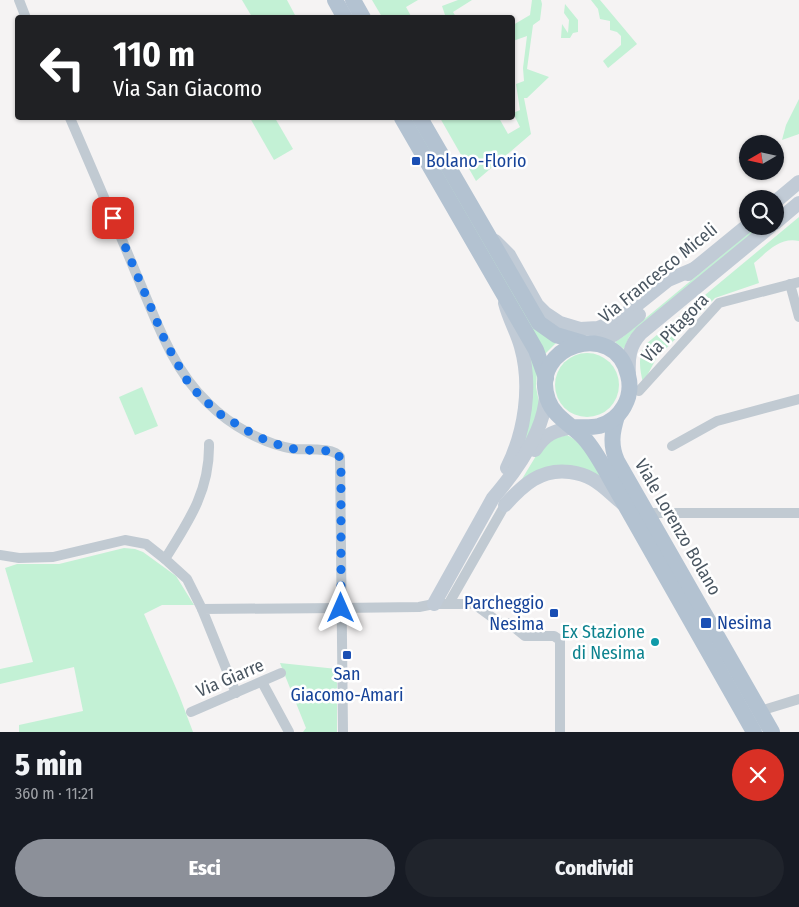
<!DOCTYPE html>
<html lang="it">
<meta charset="utf-8">
<style>
:root{--surface:#171b24;--page:#20242c;--text:#f1f3f6;--muted:#9ea1a6;--accent:#8c9099}
body{margin:0;font-family:"Fira Sans Condensed",sans-serif;background:var(--page);color:var(--text);height:100vh;display:flex;flex-direction:column;font-size:19px;white-space:nowrap}
*{box-sizing:border-box;margin:0}
p{font-size:16px;color:var(--muted)}
.icon{flex:none;width:28px;height:28px;fill:none;stroke:currentColor;stroke-width:2;stroke-linecap:round;stroke-linejoin:round}
.map{position:relative;height:732px;overflow:hidden}
.sheet{display:flex;flex-direction:column;background:var(--surface);flex:1}
.sheet>*{flex:none}
.top-card{position:absolute;left:15px;top:15px;width:500px;height:105px;border-radius:5px;box-shadow:0 1px 4px #0004;background:#202124;color:#fff;overflow:hidden}
.needle{width:32px;rotate:261deg}
.buttons{position:absolute;left:739px;top:135px;display:grid;gap:10px}
.buttons a{display:grid;place-items:center;width:45px;height:45px;border-radius:50%;background:var(--surface);box-shadow:0 1px 4px #0004;font-size:25px}
.pin{position:absolute;display:grid;place-items:center;width:42px;height:42px;color:#fff;margin:-21px;border-radius:10px;box-shadow:0 2px 8px #0006}
.me{position:absolute;width:55px;margin:-28px;rotate:0deg;stroke-linejoin:round;filter:drop-shadow(0 0 4px #0008)}
.turn{display:flex;align-items:center;gap:18px;height:105px;padding:0 15px;font-size:22px}
.turn .icon{width:65px;height:65px;stroke-width:2.5}
.turn b{display:block;font-size:35px;line-height:42px}
.round{display:grid;place-items:center;flex:none;width:52px;height:52px;border-radius:26px;background:var(--page)}
.summary{display:flex;align-items:center;justify-content:space-between;height:85px;padding:0 15px}
h1{font-size:30px;font-weight:800;line-height:38px}
.primary-button{display:flex;gap:10px;margin-top:auto;padding:10px 15px}
.primary-button a{flex:1;height:58px;border-radius:30px;background:var(--accent);color:#fff;font-size:20px;font-weight:800;line-height:58px;text-align:center}
.primary-button a+a{background:var(--page);color:var(--text)}
.map>svg:first-child{display:block}
.green{fill:#c3f1d5}
.lines{fill:none;stroke-linecap:round;stroke-linejoin:round}
.street{stroke:#c1cad2;stroke-width:10}
.secondary{stroke:#c1cbd6;stroke-width:14}
.primary{stroke:#b3c2d1;stroke-width:16}
.route{stroke:#1a73e8;stroke-width:9;stroke-dasharray:0 16.2}
.transit-dot{fill:#1a4fb4;stroke:#fff;stroke-width:2}
.culture-dot{fill:#0f9aa8;stroke:#fff;stroke-width:2}
.labels{text-anchor:middle;dominant-baseline:central;stroke-width:5;stroke-linejoin:round;paint-order:stroke}
.transit-label{font-size:18px;fill:#164399;stroke:#fff;text-anchor:start}
.street-label{font-size:18px;fill:#4a5661;stroke:#fff}
.culture-label{font-size:18px;fill:#0d838f;stroke:#fff;text-anchor:end}
</style>
<div class="map">
<svg width="799" height="732" viewBox="0 0 799 732">
<rect width="100%" height="100%" fill="#f5f3f3"/>
<!-- green -->
<g class="green">
<path d="M242,0h45l9,17h-44z"/>
<path d="M372,0h46l-12,7 6,11 -30,-1z"/>
<path d="M458,0h14l-19,12 3,5h-16l5,-2 -3,-9z"/>
<path d="M532,0h9l1,4 -2,16 -7,5 -6,44 22,8 -22,21h-3l7,36 -55,47 -36,-63h59l9,16 12,-7 -7,-14 7,-3 -4,-26 8,-3 -1,-13 4,-32 -14,5v-16l17,-10z"/>
<path d="M591,0h9l37,44 -29,24 -5,-7 18,-16v-9l-4,-4 -7,-2v-9l-10,-2 -2,-10z"/>
<path d="M565,4l13,16v12l-5,1 -3,5h-9l1,-14 6,9 1,-13 -5,-7z"/>
<path d="M799,99v35l-17,6 4,-15z"/>
<path d="M250,118h25l18,31 -19,11z"/>
<path d="M409,118h4l143,225 -11,11z"/>
<path d="M799,217v24c-19,-4 -31,10 -45,22l5,20 -44,15 -59,61 -13,24c-3,-14 -6,-25 3,-39z"/>
<path d="M757,226h4l-127,105 -5,6 -5,12 -9,-7 9,-6z"/>
<path d="M526,347l11,24 -1,16 3,15v16l-21,34z"/>
<circle cx="587" cy="385" r="32"/>
<path d="M142,387l16,39 -23,9 -16,-38z"/>
<path d="M567,435c18,9 25,28 35,44l-19,-9 -64,14 26,-43z"/>
<path d="M124,548l11,1 8,3 33,24 18,29h-32l-18,9 35,81 14,37h-174v-7l64,-14 -9,-44 -74,17v-15l33,-7 -28,-94 12,-4h42z"/>
<path d="M280,663l57,6v63h-34l3,-4z"/>
</g>
<g class="lines">
<!-- street -->
<g class="street">
<path d="M19,0l7,18"/>
<path d="M70,118c22,51 44,102 65,153 20,46 36,97 73,132 22,22 55,41 86,46 12,1 40,-2 46,8l3,275"/>
<path d="M790,284l9,33"/>
<path d="M639,391l80,-88 80,-21"/>
<path d="M672,446l45,-25 82,-22"/>
<path d="M647,513h152"/>
<path d="M0,555l19,3 34,-1 72,-17 21,4 19,15"/>
<path d="M449,603l56,-98"/>
<path d="M202,609l-15,-30 -22,-20c24,-38 45,-69 44,-115"/>
<path d="M262,682l27,50"/>
<path d="M236,693l-34,-84 139,-1 78,-1 15,-3h40l26,19h9l16,13h29l6,4v92"/>
<path d="M760,711l39,-12"/>
<path d="M191,712l90,-39"/>
</g>
<!-- secondary -->
<g class="secondary">
<path d="M775,202l24,-20"/>
<path d="M775,223l24,-20"/>
<path d="M495,241l14,14 28,50 8,8 15,10 20,6 18,-1 20,-8 50,-40 26,-11"/>
<path d="M688,274l60,-49"/>
<path d="M505,303c4,16 12,29 16,44 11,39 4,85 -14,121"/>
<path d="M590,343c23,-4 32,-14 49,-28"/>
<path d="M629,375c-1,-17 0,-29 12,-42l130,-107"/>
<path d="M535,450c11,-17 19,-19 38,-23"/>
<path d="M505,505c18,-20 36,-37 65,-33 7,1 15,3 22,7 11,6 20,16 30,24"/>
<path d="M434,604l59,-106c23,-27 52,-67 53,-104"/>
</g>
<!-- primary -->
<g class="primary">
<path d="M335,0l10,18"/>
<path d="M353,0l10,18"/>
<path d="M402,118l134,232 10,28"/>
<path d="M420,118l119,205 17,12 27,8"/>
<path d="M617,416c-5,16 -7,29 0,45l155,271"/>
<path d="M573,427c9,0 17,1 26,-1 22,-6 35,-29 29,-51 -13,-57 -100,-30 -80,25 6,17 24,25 36,38 11,12 19,28 27,42l143,252"/>
</g>
</g>
<g class="lines">
<!-- route -->
<path class="route" d="M113,218l53,125 20,36 12,15 22,20 36,22 31,12 18,2 28,1 5,2 3,9v146"/>
</g>
<!-- markers -->
<g class="transit-dot">
<rect x="411" y="156" width="10" height="10" rx="2.5"/>
<rect x="549" y="608" width="10" height="10" rx="2.5"/>
<rect x="700" y="617" width="12" height="12" rx="2.5"/>
<rect x="342" y="650" width="10" height="10" rx="2.5"/>
</g>
<circle class="culture-dot" cx="655" cy="642" r="5"/>
<g class="labels">
<!-- transit labels -->
<g class="transit-label">
<text x="426" y="161">Bolano-Florio</text>
<text x="544" y="603" text-anchor="end">Parcheggio<tspan x="544" dy="21">Nesima</tspan></text>
<text x="717" y="623">Nesima</text>
<text x="347" y="674" text-anchor="middle">San<tspan x="347" dy="21">Giacomo-Amari</tspan></text>
</g>
<!-- street labels -->
<g class="street-label">
<text transform="translate(658 273) rotate(-39)">Via Francesco Miceli</text>
<text transform="translate(675 328) rotate(-46)">Via Pitagora</text>
<text transform="translate(678 527) rotate(60)">Viale Lorenzo Bolano</text>
<text transform="translate(230 678) rotate(-23)">Via Giarre</text>
</g>
<!-- culture labels -->
<g class="culture-label">
<text x="645" y="632">Ex Stazione<tspan x="645" dy="21">di Nesima</tspan></text>
</g>
</g>
</svg>
<div class="buttons">
<a><svg class="needle" viewBox="-14 -14 28 28"><path d="M0-13l5 13h-10z" fill="#e53935"/><path d="M0 13l5-13h-10z" fill="#9ea1a6"/></svg></a>
<a><svg class="icon" aria-label="search" viewBox="0 0 24 24"><circle cx="10" cy="10" r="6"/><path d="M15 15l6 6"/></svg></a>
</div>
<div class="pin" style="left:113px;top:218px;background:#d93025"><svg class="icon" aria-label="arrive" viewBox="0 0 24 24"><path d="M6 21V4h12l-3 4 3 4H6"/></svg></div>
<svg class="me" style="left:341px;top:608px" viewBox="-20 -20 40 40"><path d="M0-17L14 15 0 8-14 15z" fill="#1a73e8" stroke="#fff" stroke-width="4"/></svg>
<div class="top-card">
<div class="turn"><svg class="icon" aria-label="left" viewBox="0 0 24 24"><path d="M17 20v-9H6M10 6l-5 5 5 5"/></svg><div><b>110 m</b>Via San Giacomo</div></div>
</div>
</div>
<section class="sheet">
<div class="summary"><div><h1>5 min</h1><p>360 m · 11:21</p></div><a class="round" style="background:#d93025;color:#fff"><svg class="icon" aria-label="close" viewBox="0 0 24 24"><path d="M6 6l12 12M18 6L6 18"/></svg></a></div>
<div class="primary-button"><a>Esci</a><a>Condividi</a></div>
</section>
